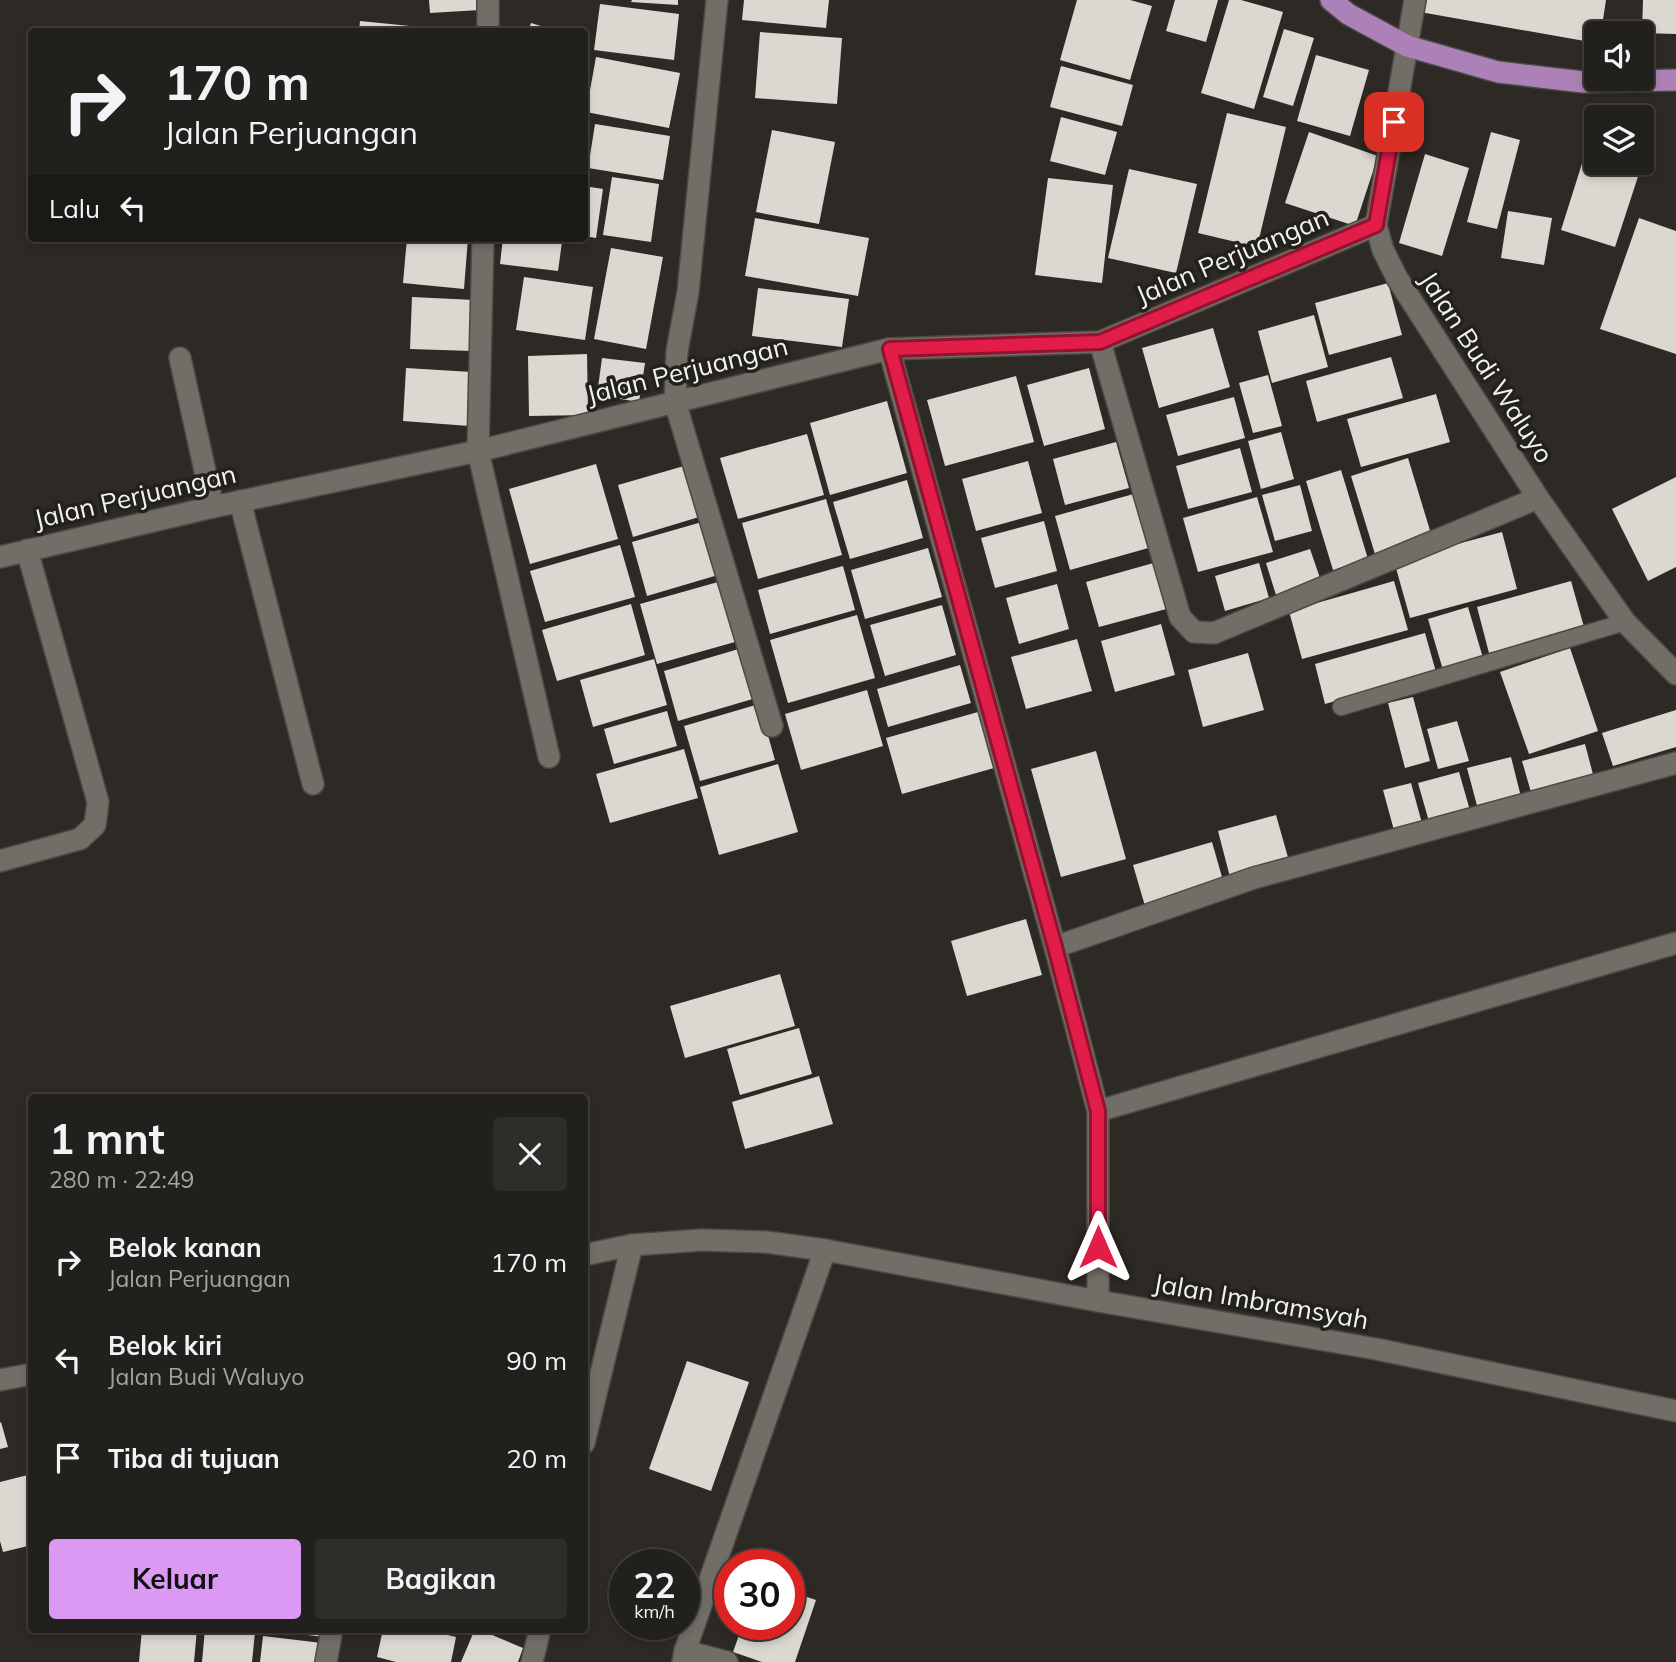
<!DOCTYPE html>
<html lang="id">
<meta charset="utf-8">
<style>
:root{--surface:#22201c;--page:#2e2d29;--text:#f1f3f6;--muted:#a2a3a3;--line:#3f3e3b;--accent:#dc99f4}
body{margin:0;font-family:Mulish,sans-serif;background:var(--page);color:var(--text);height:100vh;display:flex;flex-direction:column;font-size:26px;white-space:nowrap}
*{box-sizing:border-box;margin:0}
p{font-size:23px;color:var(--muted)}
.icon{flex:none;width:38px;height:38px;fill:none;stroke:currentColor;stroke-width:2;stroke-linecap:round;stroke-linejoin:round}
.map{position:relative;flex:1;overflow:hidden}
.panel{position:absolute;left:28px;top:1094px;width:560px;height:539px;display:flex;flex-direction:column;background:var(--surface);border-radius:7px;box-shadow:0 4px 10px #0003,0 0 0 2px var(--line)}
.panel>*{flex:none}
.hud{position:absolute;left:28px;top:28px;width:560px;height:214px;border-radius:7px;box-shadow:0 4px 10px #0003,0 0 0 2px var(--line);background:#22201c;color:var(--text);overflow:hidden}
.tools{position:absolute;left:1584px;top:21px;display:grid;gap:14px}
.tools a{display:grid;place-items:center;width:70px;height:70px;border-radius:7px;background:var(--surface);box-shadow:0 4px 10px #0003,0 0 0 2px var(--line);font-size:35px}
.speed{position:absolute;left:609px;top:1549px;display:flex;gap:14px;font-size:35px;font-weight:700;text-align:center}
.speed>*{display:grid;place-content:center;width:91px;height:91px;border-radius:50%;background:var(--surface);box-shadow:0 4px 10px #0003,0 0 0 2px var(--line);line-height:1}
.speed small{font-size:18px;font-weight:400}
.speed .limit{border:10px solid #d22;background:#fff;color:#111}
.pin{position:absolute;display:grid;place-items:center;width:60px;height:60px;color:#fff;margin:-30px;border-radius:14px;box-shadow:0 4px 10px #0006}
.me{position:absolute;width:77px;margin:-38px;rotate:0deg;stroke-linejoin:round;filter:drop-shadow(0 0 5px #0008)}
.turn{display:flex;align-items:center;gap:24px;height:147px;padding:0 21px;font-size:32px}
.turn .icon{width:91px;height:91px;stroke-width:2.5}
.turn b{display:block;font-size:49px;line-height:60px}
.then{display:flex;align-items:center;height:66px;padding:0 21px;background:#0003;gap:14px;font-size:26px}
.round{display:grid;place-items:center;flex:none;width:74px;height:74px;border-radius:7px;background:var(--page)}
.headline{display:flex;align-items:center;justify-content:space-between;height:119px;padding:0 21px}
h1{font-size:42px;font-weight:700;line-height:52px}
.button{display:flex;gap:14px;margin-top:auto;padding:14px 21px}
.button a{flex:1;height:80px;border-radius:7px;background:var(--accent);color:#111;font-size:28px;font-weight:700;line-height:80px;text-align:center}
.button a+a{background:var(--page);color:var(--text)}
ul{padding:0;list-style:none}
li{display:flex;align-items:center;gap:21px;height:98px;padding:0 21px}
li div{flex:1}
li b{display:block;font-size:26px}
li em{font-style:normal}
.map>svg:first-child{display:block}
.building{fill:#dbd8d1}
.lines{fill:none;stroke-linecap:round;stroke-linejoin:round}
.lane-casing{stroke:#4b4944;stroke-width:19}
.street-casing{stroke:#4b4944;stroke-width:24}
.secondary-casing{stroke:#4b4944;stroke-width:24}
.primary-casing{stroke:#4b4944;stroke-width:24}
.lane{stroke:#716d67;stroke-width:16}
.street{stroke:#716d67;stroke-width:21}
.secondary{stroke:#716d67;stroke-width:21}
.primary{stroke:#ac81b8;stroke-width:21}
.route-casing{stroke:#92132f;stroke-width:18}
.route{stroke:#e11d48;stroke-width:12}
.labels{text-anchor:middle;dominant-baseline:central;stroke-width:7;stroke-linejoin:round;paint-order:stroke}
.street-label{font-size:26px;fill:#f4f2ef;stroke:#23211c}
</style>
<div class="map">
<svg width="1676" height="1662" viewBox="0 0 1676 1662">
<rect width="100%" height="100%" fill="#2d2a25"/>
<!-- building -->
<g class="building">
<path d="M429,0h50l1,10 -50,3z"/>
<path d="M632,0h46v5l-47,-3z"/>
<path d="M744,0h85l-3,28 -84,-8z"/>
<path d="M1077,0h53l22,6 -22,74 -70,-20z"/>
<path d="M1175,0h43l-12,42 -40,-11z"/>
<path d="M1229,0h12l42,12 -29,97 -53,-16z"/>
<path d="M1422,0h184l-5,33h-5v10l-176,-31z"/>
<path d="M1643,0h33v34l-34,-1z"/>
<path d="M600,4l79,10 -5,46 -80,-10z"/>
<path d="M360,21l60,6v5h-61z"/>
<path d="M531,23l26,8v1h-29z"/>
<path d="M429,27l32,3 -1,2h-31z"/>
<path d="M1284,29l30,9 -21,68 -30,-9z"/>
<path d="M760,32l82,6 -5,66 -82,-6z"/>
<path d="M1316,55l53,15 -19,66 -53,-15z"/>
<path d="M596,57l84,16 -11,55 -83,-16z"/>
<path d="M1061,66l72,19 -11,41 -72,-19z"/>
<path d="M1227,113l59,14 -29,120 -59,-14z"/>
<path d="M1061,117l56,15 -12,43 -55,-14z"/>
<path d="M595,124l75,12 -7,44 -75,-12z"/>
<path d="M772,130l63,12 -16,82 -63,-12z"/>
<path d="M1309,132l69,24 -23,70 -70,-23z"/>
<path d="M1491,132l29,8 -23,89 -30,-7z"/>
<path d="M1592,132l4,1v30h46v-16l5,2 -32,98 -54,-17z"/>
<path d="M1425,154l44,14 -27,88 -43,-13z"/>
<path d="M1129,169l68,15 -21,89 -68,-15z"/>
<path d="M612,177l47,7 -8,58 -48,-7z"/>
<path d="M1048,178l65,7 -11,98 -67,-8z"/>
<path d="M584,186l19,3 -7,49 -12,-2z"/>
<path d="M1508,211l44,7 -8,47 -43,-7z"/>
<path d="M755,218l114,20 -11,58 -113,-20z"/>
<path d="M1639,218l37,13v123l-76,-25z"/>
<path d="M407,238h61l-4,51 -61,-6z"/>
<path d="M503,238h29l30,4 -4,29 -58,-7z"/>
<path d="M611,248l52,9 -17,92 -52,-10z"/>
<path d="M524,277l69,10 -8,53 -69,-10z"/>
<path d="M1388,283l14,52 -73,20 -14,-52z"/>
<path d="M758,288l91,11 -7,48 -90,-11z"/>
<path d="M412,297l62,3 -2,51 -62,-2z"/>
<path d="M1314,315l14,52 -56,16 -14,-52z"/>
<path d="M1213,328l17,59 -71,21 -17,-60z"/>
<path d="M587,354l1,61 -59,1 -1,-60z"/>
<path d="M1391,357l12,41 -86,24 -11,-41z"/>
<path d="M602,358l43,5 -6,39 -42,-7z"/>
<path d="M406,368l66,4 -3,54 -66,-5z"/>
<path d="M1089,368l16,61 -61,17 -17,-61z"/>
<path d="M1268,375l14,51 -29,7 -14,-50z"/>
<path d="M1016,376l18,66 -89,24 -18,-66z"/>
<path d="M1436,394l14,48 -89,25 -14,-48z"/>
<path d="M1234,397l11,41 -67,18 -12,-41z"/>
<path d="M887,401l20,72 -77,22 -20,-72z"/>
<path d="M1281,432l13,47 -33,10 -13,-48z"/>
<path d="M807,434l17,61 -86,24 -18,-61z"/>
<path d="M1116,442l13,46 -64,17 -12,-46z"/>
<path d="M1240,448l12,44 -64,17 -12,-43z"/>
<path d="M1408,458l24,79 -57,17 -24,-78z"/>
<path d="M1028,461l14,52 -66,18 -14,-52z"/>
<path d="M596,464l22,75 -88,25 -21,-75z"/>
<path d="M684,466l15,51 -66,20 -15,-52z"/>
<path d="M1341,470l27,89 -35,11 -27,-89z"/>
<path d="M1676,477v90l-28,14 -36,-72z"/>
<path d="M907,480l16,58 -73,21 -17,-57z"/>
<path d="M1300,485l12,46 -37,10 -13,-46z"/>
<path d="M1137,493l15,54 -82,23 -15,-54z"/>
<path d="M1257,497l16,55 -75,20 -15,-54z"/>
<path d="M826,499l16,56 -84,24 -16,-56z"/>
<path d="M1044,521l13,50 -62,17 -14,-50z"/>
<path d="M702,522l16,53 -71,21 -15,-54z"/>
<path d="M1502,532l15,57 -107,29 -16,-57z"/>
<path d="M620,545l15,52 -90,25 -15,-51z"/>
<path d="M928,548l14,49 -77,22 -14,-49z"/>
<path d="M1310,549l11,32 -45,14 -10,-32z"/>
<path d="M1157,562l13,46 -71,19 -13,-45z"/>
<path d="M1259,563l10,35 -44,13 -10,-35z"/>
<path d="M843,566l12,44 -85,24 -12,-44z"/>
<path d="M725,580l17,60 -85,24 -17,-60z"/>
<path d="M1394,581l14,49 -106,29 -13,-48z"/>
<path d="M1571,581l13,46 -95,26 -12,-46z"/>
<path d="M1057,584l12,45 -50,15 -13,-46z"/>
<path d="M631,604l14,51 -88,26 -15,-51z"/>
<path d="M942,605l14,50 -71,21 -15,-51z"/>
<path d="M1468,607l15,51 -40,12 -15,-51z"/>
<path d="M857,615l18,63 -87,25 -18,-63z"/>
<path d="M1161,624l14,51 -60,17 -14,-51z"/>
<path d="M1425,633l11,39 -111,32 -10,-40z"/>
<path d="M1077,639l15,52 -66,18 -15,-52z"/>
<path d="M742,648l14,50 -78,23 -14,-50z"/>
<path d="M1570,648l28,83 -69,23 -29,-82z"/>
<path d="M1248,653l16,57 -61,17 -15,-57z"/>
<path d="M654,659l13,46 -74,22 -13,-47z"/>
<path d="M960,665l11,38 -83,24 -11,-38z"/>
<path d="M867,690l16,56 -82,24 -16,-56z"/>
<path d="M1413,697l17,64 -25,7 -17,-65z"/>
<path d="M759,704l16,56 -75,21 -16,-55z"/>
<path d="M1676,710v37l-63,19 -11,-33z"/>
<path d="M667,711l10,35 -63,18 -10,-35z"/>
<path d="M978,712l16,56 -92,26 -16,-56z"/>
<path d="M1457,721l12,40 -31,8 -11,-40z"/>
<path d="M1585,744l10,38 -62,17 -11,-38z"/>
<path d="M684,749l14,49 -88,25 -14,-49z"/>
<path d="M1096,751l30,108 -65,18 -30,-108z"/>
<path d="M1511,757l11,44 -43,12 -12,-45z"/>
<path d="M778,764l20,68 -79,23 -19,-68z"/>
<path d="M1459,772l12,42 -41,11 -12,-42z"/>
<path d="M1411,783l12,44 -28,7 -12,-44z"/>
<path d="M1276,815l13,46 -59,16 -12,-46z"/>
<path d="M1212,842l12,42 -79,22 -12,-41z"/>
<path d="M1026,919l16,56 -75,21 -16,-55z"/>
<path d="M780,974l15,52 -110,32 -15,-52z"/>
<path d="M799,1028l13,46 -72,21 -13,-46z"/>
<path d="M819,1076l14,48 -88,25 -13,-47z"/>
<path d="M687,1361l62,21 -38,109 -62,-22z"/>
<path d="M1,1422l7,25 -8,2v-26z"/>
<path d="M32,1474v71l-29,7 -3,-11v-59z"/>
<path d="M789,1591l27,9 -21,62h-33l-29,-10 10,-28h46z"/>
<path d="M142,1629h55l-3,33h-55z"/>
<path d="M205,1629l50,3 -3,30h-50z"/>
<path d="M273,1629h52l-1,8 -51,-6z"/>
<path d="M383,1629h39l34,8 -5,25h-55l-19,-5z"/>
<path d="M475,1629h3l45,19 -5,14h-57z"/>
<path d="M263,1636l59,7 -2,19h-60z"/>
</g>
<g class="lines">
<defs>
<path id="lane" d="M1341,707l284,-85"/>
<g id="street">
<path d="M717,0l-29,292 -11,59 -2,51 97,324"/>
<path d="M488,32v-32"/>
<path d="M483,238l-5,213 71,306"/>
<path d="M1100,342l80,275 14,15 20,1 324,-135"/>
<path d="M889,349l166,598 43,164v190"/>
<path d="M180,358l33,149"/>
<path d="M240,501l73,283"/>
<path d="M0,557l213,-50 265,-56 411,-102 211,-7 276,-117"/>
<path d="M0,861l80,-22 15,-14 3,-23 -71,-252"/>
<path d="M1055,947l199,-69 422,-115"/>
<path d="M1098,1111l578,-168"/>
<path d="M584,1255l48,-10 70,-5 64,2 59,8 273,51 278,48 300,62"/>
<path d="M0,1380l32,-6"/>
<path d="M584,1443l48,-198"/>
<path d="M685,1651l42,11"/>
<path d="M326,1662l6,-33"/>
<path d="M532,1662l8,-33"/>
<path d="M683,1662l2,-11 140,-401"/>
</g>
<path id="secondary" d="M1415,0l-39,225 7,25 14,28 141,220 87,124 51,52"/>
<path id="primary" d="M1331,0l17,14 59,32 91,26 85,10 93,-2"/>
</defs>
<!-- lane casing -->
<use href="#lane" class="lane-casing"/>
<!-- street casing -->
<use href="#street" class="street-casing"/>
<!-- secondary casing -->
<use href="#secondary" class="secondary-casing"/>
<!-- primary casing -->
<use href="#primary" class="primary-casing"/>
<!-- lane -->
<use href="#lane" class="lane"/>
<!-- street -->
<use href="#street" class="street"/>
<!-- secondary -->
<use href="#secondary" class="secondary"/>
<!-- primary -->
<use href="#primary" class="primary"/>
</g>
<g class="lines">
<defs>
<path id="route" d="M1098,1247v-136l-43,-164 -165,-598 210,-7 276,-117 18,-103"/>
</defs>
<!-- route casing -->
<use href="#route" class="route-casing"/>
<!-- route -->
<use href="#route" class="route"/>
</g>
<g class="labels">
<!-- street labels -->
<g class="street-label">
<text transform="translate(1232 256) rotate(-23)">Jalan Perjuangan</text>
<text transform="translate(1487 367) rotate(57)">Jalan Budi Waluyo</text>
<text transform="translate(687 370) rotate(-14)">Jalan Perjuangan</text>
<text transform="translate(135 496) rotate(-13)">Jalan Perjuangan</text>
<text transform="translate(1261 1301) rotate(10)">Jalan Imbramsyah</text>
</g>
</g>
</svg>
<div class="tools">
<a><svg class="icon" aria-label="sound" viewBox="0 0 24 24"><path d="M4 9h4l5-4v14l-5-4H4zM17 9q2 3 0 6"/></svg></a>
<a><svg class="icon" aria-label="layers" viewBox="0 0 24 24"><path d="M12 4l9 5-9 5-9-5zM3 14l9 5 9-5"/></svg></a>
</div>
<div class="speed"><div>22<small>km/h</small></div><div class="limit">30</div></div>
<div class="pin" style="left:1394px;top:122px;background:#d93025"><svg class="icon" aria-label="arrive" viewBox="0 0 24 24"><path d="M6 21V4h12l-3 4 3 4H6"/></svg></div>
<svg class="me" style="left:1098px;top:1247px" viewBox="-20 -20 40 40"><path d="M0-17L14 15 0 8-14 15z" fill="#e11d48" stroke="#fff" stroke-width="4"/></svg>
<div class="hud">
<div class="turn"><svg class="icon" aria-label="right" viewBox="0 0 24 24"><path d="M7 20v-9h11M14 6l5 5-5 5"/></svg><div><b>170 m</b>Jalan Perjuangan</div></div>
<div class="then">Lalu<svg class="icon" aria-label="left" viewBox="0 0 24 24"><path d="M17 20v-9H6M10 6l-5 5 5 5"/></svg></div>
</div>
<section class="panel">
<div class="headline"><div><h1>1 mnt</h1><p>280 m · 22:49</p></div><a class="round"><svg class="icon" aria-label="close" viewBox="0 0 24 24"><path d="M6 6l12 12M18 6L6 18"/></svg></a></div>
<ul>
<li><svg class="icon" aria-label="right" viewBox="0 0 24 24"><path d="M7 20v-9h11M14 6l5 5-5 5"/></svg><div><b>Belok kanan</b><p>Jalan Perjuangan</p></div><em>170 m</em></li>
<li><svg class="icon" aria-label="left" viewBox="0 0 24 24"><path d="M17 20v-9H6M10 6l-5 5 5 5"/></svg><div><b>Belok kiri</b><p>Jalan Budi Waluyo</p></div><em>90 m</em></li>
<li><svg class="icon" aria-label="arrive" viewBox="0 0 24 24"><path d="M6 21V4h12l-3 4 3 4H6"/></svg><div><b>Tiba di tujuan</b></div><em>20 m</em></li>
</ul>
<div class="button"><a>Keluar</a><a>Bagikan</a></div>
</section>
</div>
